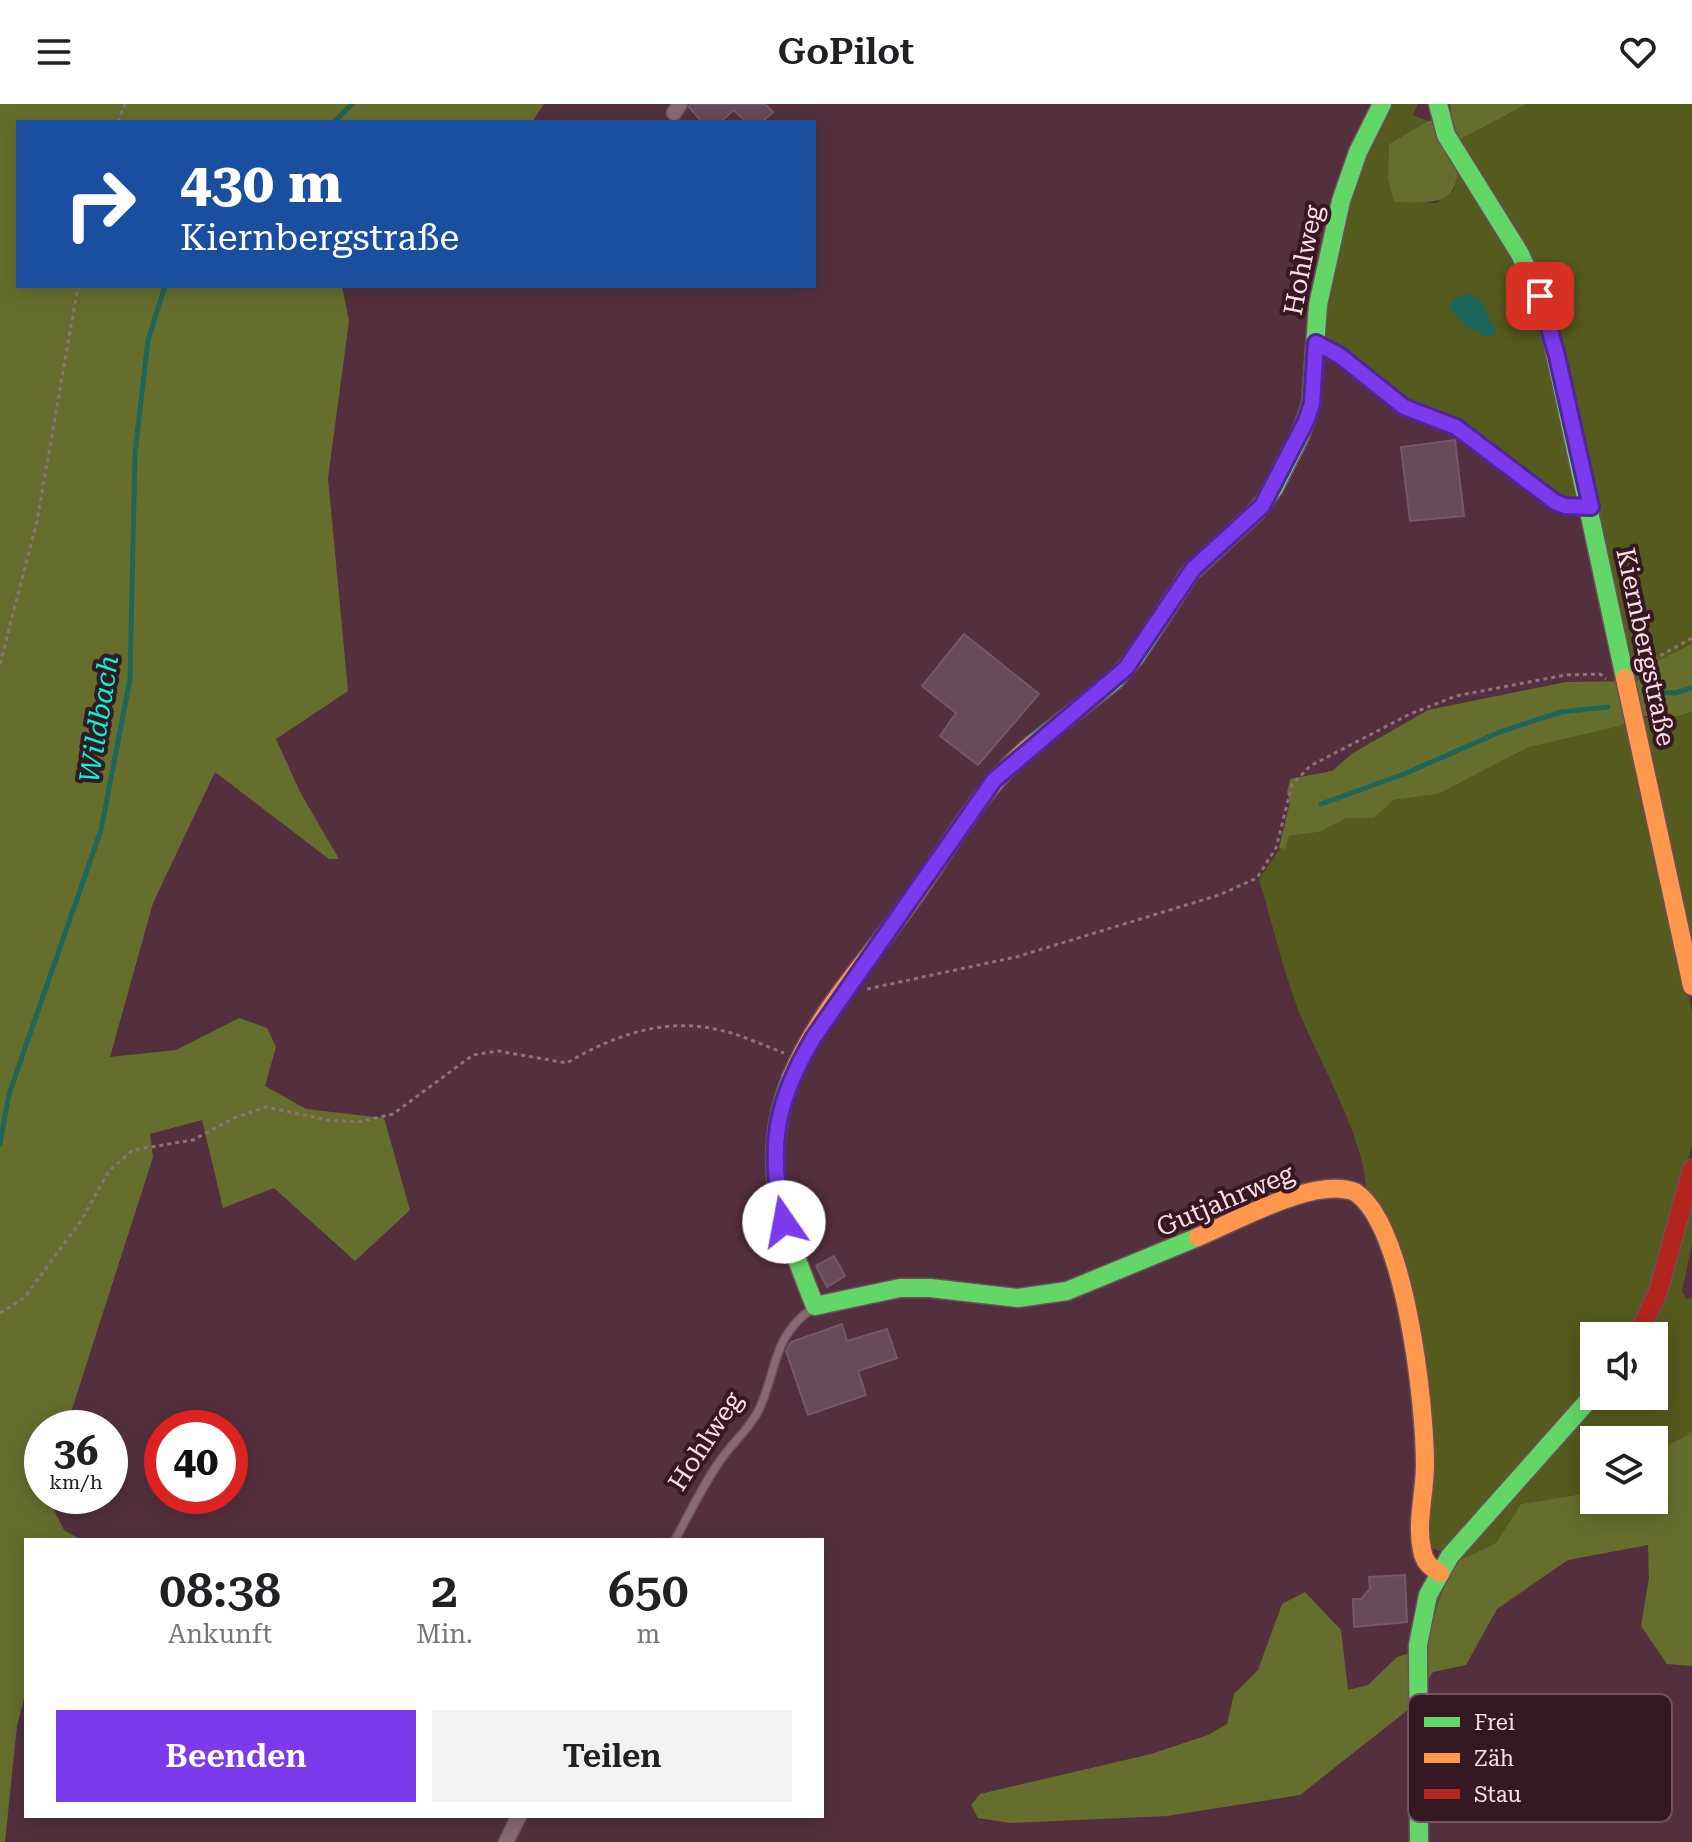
<!DOCTYPE html>
<html lang="de">
<meta charset="utf-8">
<style>
:root{--surface:#fff;--page:#f2f2f2;--text:#202124;--muted:#757577;--accent:#7c3aed}
body{margin:0;font-family:"Roboto Serif",serif;background:var(--page);color:var(--text);height:100vh;display:flex;flex-direction:column;font-size:30px;white-space:nowrap}
*{box-sizing:border-box;margin:0}
p{font-size:26px;color:var(--muted)}
.icon{flex:none;width:44px;height:44px;fill:none;stroke:currentColor;stroke-width:2;stroke-linecap:round;stroke-linejoin:round}
.map{position:relative;flex:1;overflow:hidden}
.details{position:absolute;left:24px;top:1434px;width:800px;height:280px;display:flex;flex-direction:column;background:var(--surface);border-radius:0px;box-shadow:0 4px 20px #0003}
.details>*{flex:none}
.hud{position:absolute;left:16px;top:16px;width:800px;height:168px;border-radius:0px;box-shadow:0 4px 20px #0003;background:#1a4fa0;color:#fff;overflow:hidden}
.fabs{position:absolute;left:1580px;top:1218px;display:grid;gap:16px}
.fabs a{display:grid;place-items:center;width:88px;height:88px;border-radius:0px;background:var(--surface);box-shadow:0 4px 20px #0003;font-size:40px}
.speed{position:absolute;left:24px;top:1306px;display:flex;gap:16px;font-size:40px;font-weight:700;text-align:center}
.speed>*{display:grid;place-content:center;width:104px;height:104px;border-radius:50%;background:var(--surface);box-shadow:0 4px 20px #0003;line-height:1}
.speed small{font-size:20px;font-weight:400}
.speed .limit{border:12px solid #d22;background:#fff;color:#111}
.pin{position:absolute;display:grid;place-items:center;width:68px;height:68px;color:#fff;margin:-34px;border-radius:16px;box-shadow:0 4px 12px #0006}
.me{position:absolute;width:88px;margin:-44px;rotate:348deg;stroke-linejoin:round;filter:drop-shadow(0 0 6px #0008)}
.turn{display:flex;align-items:center;gap:28px;height:168px;padding:0 32px;font-size:36px}
.turn .icon{width:104px;height:104px;stroke-width:2.5}
.turn b{display:block;font-size:56px;line-height:68px}
.eta{display:flex;justify-content:space-evenly;align-items:center;height:136px;text-align:center}
.eta b{font-size:48px;font-weight:600;line-height:56px}
.cta{display:flex;gap:16px;margin-top:auto;padding:16px 32px}
.cta a{flex:1;height:92px;border-radius:0px;background:var(--accent);color:#fff;font-size:32px;font-weight:600;line-height:92px;text-align:center}
.cta a+a{background:var(--page);color:var(--text)}
header{display:flex;justify-content:space-between;align-items:center;height:104px;padding:0 32px;background:var(--surface);font-size:36px;font-weight:600}
.map>svg:first-child{display:block}
.green{fill:#555b1c}
.forest{fill:#666e2d}
.water{fill:#1f665a}
.lines{fill:none;stroke-linecap:round;stroke-linejoin:round}
.stream{stroke:#1f665a;stroke-width:5}
.building{fill:#694a5a;stroke:#755867;stroke-width:2}
.lane-casing{stroke:#6e4f5b;stroke-width:10}
.street-casing{stroke:#6e4f5b;stroke-width:17}
.fast-casing{stroke:#6e4f5b;stroke-width:21}
.slow-casing{stroke:#6e4f5b;stroke-width:21}
.jam-casing{stroke:#6e4f5b;stroke-width:21}
.path{stroke:#8c717a;stroke-width:3;stroke-dasharray:4 4;stroke-linecap:butt}
.lane{stroke:#886a75;stroke-width:7}
.street{stroke:#886a75;stroke-width:14}
.fast{stroke:#63d668;stroke-width:18}
.slow{stroke:#ff974d;stroke-width:18}
.jam{stroke:#b3261e;stroke-width:18}
.route-casing{stroke:#51269a;stroke-width:20}
.route{stroke:#7c3aed;stroke-width:14}
.labels{text-anchor:middle;dominant-baseline:central;stroke-width:8;stroke-linejoin:round;paint-order:stroke}
.street-label{font-size:26px;fill:#fedce6;stroke:#361823}
.water-label{font-size:28px;font-style:italic;fill:#00f7d7;stroke:#361823}
.key{fill:#361823;stroke:#72535e;stroke-width:2}
.key-label{font-size:22px;fill:#fedce6}
</style>
<header><svg class="icon" aria-label="menu" viewBox="0 0 24 24"><path d="M4 6h16M4 12h16M4 18h16"/></svg>GoPilot<svg class="icon" aria-label="heart" viewBox="0 0 24 24"><path d="M12 20l-8-8c-3-5 5-10 8-4 3-6 11-1 8 4z"/></svg></header>
<div class="map">
<svg width="1692" height="1738" viewBox="0 0 1692 1738">
<rect width="100%" height="100%" fill="#54303e"/>
<!-- green -->
<g class="green">
<path d="M1388,0h30l-5,11 15,6 -39,23 5,57 42,2 18,-13 3,-49 70,-37h165v540l-38,18 -15,19h-17l-45,-181 -20,-4 -97,-71 -54,-25 -83,-65 20,-118z"/>
<path d="M1692,608v241l-52,-235z"/>
<path d="M1630,618l62,290v132l-34,130 -28,62h-36v49l-150,165 -5,1 -9,-4 -8,-149 -56,-205c2,-50 -49,-135 -68,-184 -16,-42 -26,-87 -39,-130l30,-43 30,-4 28,-14 27,-1 19,-17 45,-6 91,-47z"/>
<path d="M1692,1091v49l-10,47 4,8 6,-1v134l-38,21v-13h-60v52l-73,12 -25,39 -36,17 -28,59 -6,-3 22,-44 154,-176h52v-60h-9z"/>
</g>
<!-- forest -->
<g class="forest">
<path d="M0,0h544l-12,18h-514v164h324l7,35 -21,157 20,213 -72,48 24,53 39,67h-10l-114,-87 -62,131 -43,154 66,-7 63,-32 28,10 9,19 -11,39 41,23 78,9 26,92 -55,51 -81,-73 -51,20 -21,-88 -52,14 3,23 -87,271h-24v68h5l17,34 17,10h-55v151l-9,35 -12,116h-5z"/>
<path d="M1450,0h77l-70,37c4,61 -7,63 -63,61l-6,-24 1,-34 39,-23 23,-3z"/>
<path d="M1692,540v68l-15,4h-32l-30,11 -86,20 -91,47 -45,6 -19,18h-27l-28,14 -30,4 -4,13 -6,-1 11,-46 -3,-9 3,-14 42,-8 21,-18 75,-43 138,-28 72,-1 16,-19z"/>
<path d="M1692,1328v234l-25,-2 -26,-38 8,-48 -1,-33 -80,15 -71,49 -31,56 -33,7 -24,37 -109,86 -133,21 -157,7 -32,-5 -7,-13 9,-11 171,-40 57,-19 19,-11 7,-30 24,-24 24,-66 23,-12 36,38 7,60 20,-5 29,-28 26,-8 22,-65 15,-24 36,-17 25,-39 73,-12v8h60v-47z"/>
</g>
<!-- water -->
<path class="water" d="M1470,189l11,7 15,32 -8,6c-18,-9 -30,-15 -39,-34l3,-6z"/>
<g class="lines">
<!-- stream -->
<g class="stream">
<path d="M334,18l18,-18"/>
<path d="M1655,588l20,1 17,-5"/>
<path d="M1321,700l83,-30 96,-42 61,-20 47,-5"/>
<path d="M0,1040l9,-50 92,-264 29,-151 5,-226 13,-113 17,-54"/>
</g>
</g>
<!-- building -->
<g class="building">
<path d="M690,0h75l8,8 -11,10h-16l-12,-12 -14,12h-18l-13,-15z"/>
<path d="M1455,336l9,76 -54,5 -9,-74z"/>
<path d="M964,530l75,60 -61,71 -38,-29 16,-23 -34,-27z"/>
<path d="M834,1152l11,20 -18,11 -11,-21z"/>
<path d="M842,1220l5,17 40,-12 10,29 -39,13 8,24 -58,20 -22,-64 5,-9z"/>
<path d="M1405,1471l2,47 -53,5 -1,-28h8l9,-10 -1,-12z"/>
</g>
<g class="lines">
<defs>
<g id="lane">
<path d="M1318,240l21,11 65,52 52,20 99,75 32,5"/>
<path d="M675,1436c16,-29 30,-60 50,-86 10,-13 22,-24 31,-39 22,-39 13,-77 57,-107"/>
</g>
<g id="street">
<path d="M674,9l6,-9"/>
<path d="M506,1738l13,-26"/>
</g>
<g id="fast">
<path d="M1438,0l8,31 74,119 26,58 79,366"/>
<path d="M1033,640l81,-63 22,-25 54,-83 66,-61 18,-24 26,-52 11,-32 7,-99 23,-104 17,-49 24,-48"/>
<path d="M791,974c-34,86 -8,147 24,228l85,-18h30l88,10 49,-7 131,-54"/>
<path d="M1419,1738l-1,-197 10,-50 22,-39 144,-162"/>
</g>
<g id="slow">
<path d="M1625,574l67,308"/>
<path d="M791,974c27,-66 78,-119 119,-176 40,-55 69,-114 123,-158"/>
<path d="M1198,1133c39,-16 117,-61 157,-45 51,33 70,214 70,273 0,28 -9,57 -3,85 2,12 8,17 18,23"/>
</g>
<path id="jam" d="M1637,1232l21,-44 34,-123"/>
</defs>
<!-- lane casing -->
<use href="#lane" class="lane-casing"/>
<!-- street casing -->
<use href="#street" class="street-casing"/>
<!-- fast casing -->
<use href="#fast" class="fast-casing"/>
<!-- slow casing -->
<use href="#slow" class="slow-casing"/>
<!-- jam casing -->
<use href="#jam" class="jam-casing"/>
<!-- path -->
<g class="path">
<path d="M118,18l7,-18"/>
<path d="M0,560l37,-143 41,-235"/>
<path d="M1642,567l16,-14 34,-19"/>
<path d="M867,885l149,-32 203,-62 38,-17 19,-30 16,-63 18,-19 100,-52 46,-18 110,-21 34,-1 6,5"/>
<path d="M0,1209l24,-15 57,-77 28,-50 24,-21 60,-10 41,-22 32,-11 62,13 30,2 35,-8 80,-59 25,-4 69,12c47,-28 98,-46 153,-33 21,5 43,15 64,23"/>
</g>
<!-- lane -->
<use href="#lane" class="lane"/>
<!-- street -->
<use href="#street" class="street"/>
<!-- fast -->
<use href="#fast" class="fast"/>
<!-- slow -->
<use href="#slow" class="slow"/>
<!-- jam -->
<use href="#jam" class="jam"/>
</g>
<g class="lines">
<defs>
<path id="route" d="M784,1118c-17,-73 -9,-120 30,-185l180,-257 132,-112 67,-99 69,-63 44,-85 6,-18 4,-60 23,12 65,52 52,20 99,75 10,4 26,1 -34,-151 -17,-60"/>
</defs>
<!-- route casing -->
<use href="#route" class="route-casing"/>
<!-- route -->
<use href="#route" class="route"/>
</g>
<g class="labels">
<!-- street labels -->
<g class="street-label">
<text transform="translate(1303 156) rotate(-79)">Hohlweg</text>
<text transform="translate(1646 543) rotate(78)">Kiernbergstraße</text>
<text transform="translate(1225 1096) rotate(-23)">Gutjahrweg</text>
<text transform="translate(705 1337) rotate(-57)">Hohlweg</text>
</g>
<!-- water labels -->
<g class="water-label">
<text transform="translate(99 615) rotate(-81)">Wildbach</text>
</g>
</g>
<!-- legend -->
<rect x="1408" y="1590" width="264" height="128" rx="12" class="key"/>
<rect x="1424" y="1613" width="36" height="10" fill="#63d668"/>
<rect x="1424" y="1649" width="36" height="10" fill="#ff974d"/>
<rect x="1424" y="1685" width="36" height="10" fill="#b3261e"/>
<g class="key-label">
<text x="1474" y="1626">Frei</text>
<text x="1474" y="1662">Zäh</text>
<text x="1474" y="1698">Stau</text>
</g>
</svg>
<div class="fabs">
<a><svg class="icon" aria-label="sound" viewBox="0 0 24 24"><path d="M4 9h4l5-4v14l-5-4H4zM17 9q2 3 0 6"/></svg></a>
<a><svg class="icon" aria-label="layers" viewBox="0 0 24 24"><path d="M12 4l9 5-9 5-9-5zM3 14l9 5 9-5"/></svg></a>
</div>
<div class="speed"><div>36<small>km/h</small></div><div class="limit">40</div></div>
<div class="pin" style="left:1540px;top:192px;background:#d93025"><svg class="icon" aria-label="arrive" viewBox="0 0 24 24"><path d="M6 21V4h12l-3 4 3 4H6"/></svg></div>
<svg class="me" style="left:784px;top:1118px" viewBox="-20 -20 40 40"><circle r="19" fill="#fff"/><path d="M0-13L10 11 0 6-10 11z" fill="#7c3aed"/></svg>
<div class="hud">
<div class="turn"><svg class="icon" aria-label="right" viewBox="0 0 24 24"><path d="M7 20v-9h11M14 6l5 5-5 5"/></svg><div><b>430 m</b>Kiernbergstraße</div></div>
</div>
<section class="details">
<div class="eta">
<div><b>08:38</b><p>Ankunft</p></div>
<div><b>2</b><p>Min.</p></div>
<div><b>650</b><p>m</p></div>
</div>
<div class="cta"><a>Beenden</a><a>Teilen</a></div>
</section>
</div>
